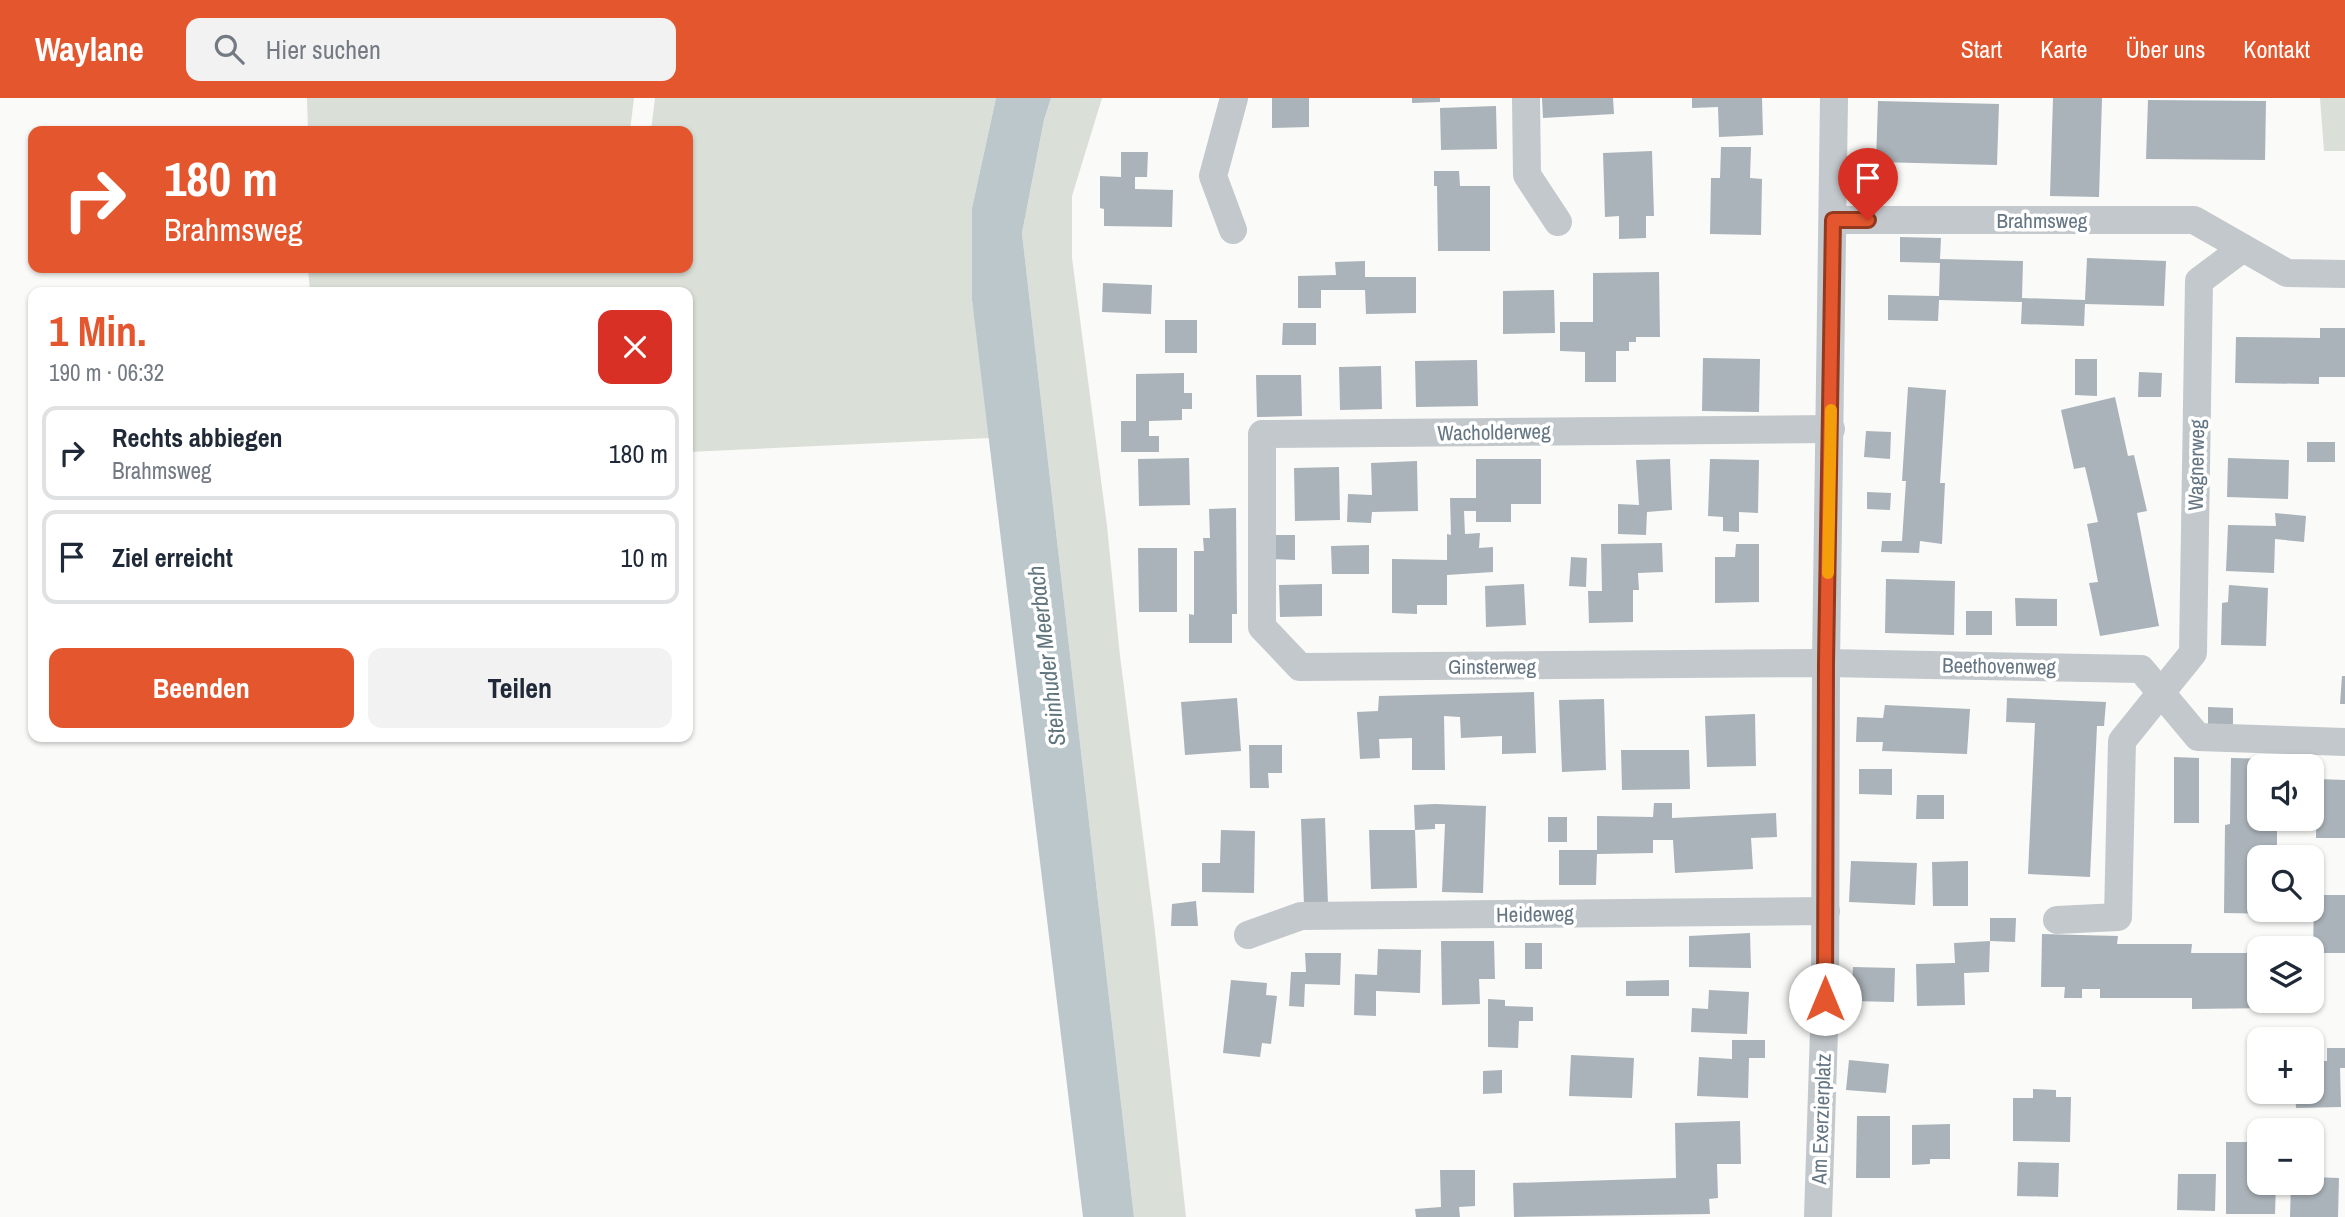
<!DOCTYPE html>
<html lang="de">
<meta charset="utf-8">
<style>
:root{--surface:#fff;--page:#f2f2f3;--text:#1f2937;--muted:#747a83;--line:#e0e1e3;--accent:#e4572e}
body{margin:0;font-family:"Archivo Narrow",sans-serif;background:var(--page);color:var(--text);height:100vh;display:flex;flex-direction:column;font-size:26px;white-space:nowrap}
*{box-sizing:border-box;margin:0}
p{font-size:23px;color:var(--muted)}
.icon{flex:none;width:38px;height:38px;fill:none;stroke:currentColor;stroke-width:2;stroke-linecap:round;stroke-linejoin:round}
.map{position:relative;flex:1;overflow:hidden}
.drawer{position:absolute;left:28px;top:189px;width:665px;height:455px;display:flex;flex-direction:column;background:var(--surface);border-radius:14px;box-shadow:0 2px 5px #0004}
.drawer>*{flex:none}
.top-card{position:absolute;left:28px;top:28px;width:665px;height:147px;border-radius:14px;box-shadow:0 2px 5px #0004;background:#e4572e;color:#fff;overflow:hidden}
.controls{position:absolute;left:2247px;top:656px;display:grid;gap:14px}
.controls a{display:grid;place-items:center;width:77px;height:77px;border-radius:14px;background:var(--surface);box-shadow:0 2px 5px #0004;font-size:35px}
.pin{position:absolute;display:grid;place-items:center;width:60px;height:60px;color:#fff;margin:-72px -30px;border-radius:50% 50% 50% 0;rotate:-45deg;box-shadow:0 0 7px #0007}
.pin .icon{rotate:45deg}
.me{position:absolute;width:77px;margin:-38px;rotate:0deg;stroke-linejoin:round;filter:drop-shadow(0 0 5px #0008)}
.turn{display:flex;align-items:center;gap:24px;height:147px;padding:0 21px;font-size:32px}
.turn .icon{width:91px;height:91px;stroke-width:2.5}
.turn b{display:block;font-size:49px;line-height:60px}
.round{display:grid;place-items:center;flex:none;width:74px;height:74px;border-radius:14px;background:var(--page)}
.head{display:flex;align-items:center;justify-content:space-between;height:119px;padding:0 21px}
h1{font-size:42px;font-weight:700;line-height:52px;color:var(--accent)}
.action{display:flex;gap:14px;margin-top:auto;padding:14px 21px}
.action a{flex:1;height:80px;border-radius:14px;background:var(--accent);color:#fff;font-size:28px;font-weight:700;line-height:80px;text-align:center}
.action a+a{background:var(--page);color:var(--text)}
ul{padding:0;list-style:none}
li{display:flex;align-items:center;gap:21px;height:94px;margin:0 14px 10px;padding:0 7px;border:4px solid var(--line);border-radius:14px}
li div{flex:1}
li b{display:block;font-size:26px}
li em{font-style:normal}
header{display:flex;align-items:center;gap:42px;box-sizing:border-box;height:98px;padding:0 35px;background:var(--accent);color:#fff}
header strong{font-size:33px}
nav{display:flex;gap:38px;margin-inline-start:auto;font-size:24px}
.search{width:490px;height:63px;background:var(--page);display:flex;align-items:center;gap:18px;box-sizing:border-box;padding:0 24px;border-radius:14px;color:var(--muted);font-size:26px}
.map>svg:first-child{display:block}
.green{fill:#dadfd7}
.water{fill:#bbc7cb}
.building{fill:#aab3b9}
.lines{fill:none;stroke-linecap:round;stroke-linejoin:round}
.minor{stroke:#c3c8cc;stroke-width:28}
.route-casing{stroke:#94391e;stroke-width:18}
.route{stroke:#e4572e;stroke-width:12}
.slow{stroke:#f59e0b;stroke-width:12}
.labels{text-anchor:middle;dominant-baseline:central;stroke-width:7;stroke-linejoin:round;paint-order:stroke}
.street-label{font-size:21px;fill:#657683;stroke:#fff}
.water-label{font-size:23px;font-style:italic;fill:#60757c;stroke:#fff}
</style>
<header>
<strong>Waylane</strong>
<div class="search"><svg class="icon" aria-label="search" viewBox="0 0 24 24"><circle cx="10" cy="10" r="6"/><path d="M15 15l6 6"/></svg>Hier suchen</div>
<nav><a>Start</a><a>Karte</a><a>Über uns</a><a>Kontakt</a></nav>
</header>
<div class="map">
<svg width="2345" height="1119" viewBox="0 0 2345 1119">
<rect width="100%" height="100%" fill="#fafaf8"/>
<!-- green -->
<g class="green">
<path d="M307,0h327l-4,33h-322z"/>
<path d="M655,0h341l-24,110v92l18,138 -302,14v-160h-378l-2,-24h380v-137h-37z"/>
<path d="M1051,0h51l-30,98v62l35,268 13,130 34,267 32,294h-52l-112,-984 22,-113z"/>
<path d="M2320,0h25v53h-21z"/>
</g>
<!-- water -->
<path class="water" d="M996,0h55l-7,22 -22,113 112,984h-51l-111,-917v-92z"/>
<!-- building -->
<g class="building">
<path d="M1272,0h37v29l-37,1z"/>
<path d="M1412,0h28v4l-28,1z"/>
<path d="M1542,0h71l1,16 -71,4z"/>
<path d="M1692,0h70l1,37 -44,2 -1,-30 -26,1z"/>
<path d="M2053,0h49l-3,99 -49,-1z"/>
<path d="M2148,2l118,1 -1,59 -119,-1z"/>
<path d="M1878,3l121,3 -2,61 -121,-3z"/>
<path d="M1496,8l1,43 -56,1 -1,-42z"/>
<path d="M1721,49h30l-1,31 12,1 -1,56 -51,-1 1,-56h9z"/>
<path d="M1652,53l2,65h-8v22l-27,1v-23l-14,1 -2,-64z"/>
<path d="M1121,54h27l-1,25h-12v12l38,1 -1,37 -68,-1v-17l-4,-1v-32l21,1z"/>
<path d="M1434,73h25l1,15h30v65h-52l-1,-65h-3z"/>
<path d="M1900,139l41,1 -1,21 83,2 -1,37 63,2 2,-42 79,3 -2,45 -79,-2 -1,22 -63,-2 1,-22 -83,-2 -1,21 -50,-1v-25l51,1 1,-33 -40,-1z"/>
<path d="M1365,163v16h51v36l-50,1 -1,-24h-44v18h-23v-32l38,-1 -1,-13z"/>
<path d="M1659,174l1,65h-24v5h-7v9h-13v31h-31v-30l-25,-1v-29h33v-49z"/>
<path d="M1103,185l49,2 -1,29 -49,-2z"/>
<path d="M1554,192l1,43 -52,1v-43z"/>
<rect x="1165" y="222" width="32" height="33"/>
<path d="M1283,225h33v22h-34z"/>
<path d="M2320,230h25v49h-26v7l-84,-1 1,-46 84,1z"/>
<path d="M1703,260l57,1 -1,53 -57,-1z"/>
<path d="M2075,261h22v37l-22,-1z"/>
<path d="M1477,262l1,46 -62,1 -1,-46z"/>
<path d="M1381,268l1,43 -42,1 -1,-43z"/>
<path d="M2139,274l23,1 -1,24h-23z"/>
<path d="M1184,275v20h8v16h-10v11l-33,1v15h10v16h-38v-31h15v-47z"/>
<path d="M1256,277h45l1,41 -45,1z"/>
<path d="M1908,289l38,3 -6,93h5l-3,61 -22,-3 -1,12 -38,-1 1,-11h20l4,-60h-4z"/>
<path d="M2115,299l13,59 6,-1 13,56 -10,2 22,113 -59,10 -11,-53 9,-1 -11,-58 11,-2 -13,-55 -11,2 -13,-59z"/>
<path d="M1866,333l25,1 -1,27 -26,-2z"/>
<rect x="2307" y="344" width="28" height="20"/>
<path d="M1189,360l1,47 -51,1 -1,-47z"/>
<path d="M2228,360l61,2 -1,39 -61,-2z"/>
<path d="M1476,361h65v45h-30v18h-35v-11h-12l1,23 15,-1 -1,15 14,-1v25l-46,3v30h-30v9l-25,-1v-54l55,1v-26l4,1 -1,-37h26z"/>
<path d="M1670,361l2,51 -25,2 -1,23 -28,-1v-30l21,1 -3,-45z"/>
<path d="M1710,361l49,1 -1,53 -19,-1v20l-16,-1v-14l-15,-1z"/>
<path d="M1417,363l1,50 -46,1 -1,11 -24,-1 1,-28 24,1 -1,-32z"/>
<path d="M1339,369l1,53 -45,1 -1,-53z"/>
<path d="M1867,394l24,1 -1,17 -23,-1z"/>
<path d="M1236,410l1,106h-5v29h-43v-29l5,1v-64h10l-1,-13h7l-1,-29z"/>
<path d="M2275,415l31,3 -2,26 -29,-3 -1,34 -48,-2 2,-46 48,1z"/>
<path d="M1269,437h26v25l-27,-1z"/>
<path d="M1662,445l1,29 -25,1 1,17h-6v32l-44,1 -1,-32h14l-1,-47z"/>
<path d="M1736,446h23v58l-44,1v-46h20z"/>
<path d="M1369,447v29h-37l-1,-28z"/>
<path d="M1138,450h39v64h-38z"/>
<path d="M1571,459l16,1 -1,29 -17,-1z"/>
<path d="M1886,481l69,2 -1,54 -69,-2z"/>
<path d="M1322,486v32l-42,1 -1,-32z"/>
<path d="M1524,486l2,41 -40,2 -1,-41z"/>
<path d="M2229,487l39,3 -2,58 -45,-1 1,-42 6,-1z"/>
<path d="M2015,500l42,1v27h-41z"/>
<rect x="1966" y="513" width="26" height="24"/>
<path d="M2342,578h3v28h-5z"/>
<path d="M1534,594l2,61 -34,1v-18l-41,2 -1,-21 -16,-1 1,54h-33v-32l-33,1 1,19 -20,1 -3,-47 21,-1 1,-15z"/>
<path d="M1237,600l4,53 -56,4 -4,-53z"/>
<path d="M2007,600l99,4 -2,24h-7l-7,151 -62,-3 7,-151 -29,-1z"/>
<path d="M1604,601l2,71 -44,2 -3,-72z"/>
<path d="M1885,607l85,4 -3,45 -85,-3 1,-9h-27l1,-25 26,1z"/>
<path d="M2208,609l25,1v25h-25z"/>
<path d="M1755,616l1,52 -49,1 -2,-51z"/>
<path d="M1249,647h33v28h-14l1,15h-19z"/>
<path d="M1621,652h68l1,39 -68,1z"/>
<path d="M2174,659l25,1v65h-25z"/>
<path d="M2231,660l48,1v7h-20v53h18v39h-18v52h16v4l-51,-1 1,-88 5,-1z"/>
<path d="M1859,671h33v26l-33,-1z"/>
<path d="M2317,681l28,1v58h-29z"/>
<path d="M1917,697h27v24h-28z"/>
<path d="M1654,705h18v15l104,-5 1,24 -26,1 2,31 -78,4 -2,-33h-20v13l-56,1 -1,31h-37v-35h38v-34l56,1z"/>
<path d="M1435,706l51,2 -3,87 -41,-1 3,-68h-10v5l-20,1 -1,-25z"/>
<rect x="1548" y="719" width="19" height="25"/>
<path d="M1325,720l3,87 -24,1 -3,-87z"/>
<path d="M1221,732l34,1 -1,62 -52,-1v-29h18z"/>
<path d="M1369,732h46l2,58 -46,1z"/>
<path d="M1851,763l66,2 -2,42 -66,-3z"/>
<path d="M1968,763v45h-35l-1,-44z"/>
<path d="M2314,797h31v58h-32z"/>
<path d="M1196,803l2,25h-27l1,-22z"/>
<path d="M1990,820h26l-1,24 -25,-1z"/>
<path d="M1750,835l1,35 -62,-1v-31z"/>
<path d="M2042,836l76,2 -1,8h75l-1,9h68v48h15v7l-82,1v-11h-92v-9h-18v9h-18l1,-11h-24z"/>
<path d="M1441,843h53l1,38h-16l1,25 -38,1z"/>
<path d="M1990,843l-1,31 -25,1 1,32 -48,1 -1,-42 39,-1 -1,-20z"/>
<rect x="1525" y="845" width="17" height="26"/>
<path d="M1378,851l43,1 -1,43 -44,-2v25l-22,-1 1,-41 22,1z"/>
<path d="M1305,855h36l-1,32 -35,-1 -1,23 -15,-1 2,-34h15z"/>
<path d="M1853,869l42,1 -1,34 -43,-1z"/>
<path d="M1231,882l36,3 -1,12 11,1 -6,48 -9,-1 -2,14 -37,-4z"/>
<path d="M1669,882v16h-43v-15z"/>
<path d="M1709,892l40,2 -2,42 -56,-2 1,-24 16,1z"/>
<path d="M1488,901l17,1v6l28,1v14h-14l-1,27 -30,-1z"/>
<path d="M1732,942h33v18h-16l-1,40 -51,-2 2,-39 33,2z"/>
<path d="M2327,950h18v20h-5l1,39 -45,1 -1,-16h17v-31h15z"/>
<path d="M1571,957l63,3 -2,40 -63,-2z"/>
<path d="M1849,962l40,4 -3,29 -40,-3z"/>
<path d="M1502,972v23l-19,1v-23z"/>
<path d="M2033,991l23,1v7h15l-1,45 -57,-1v-43h20z"/>
<path d="M1857,1018h33v62h-34z"/>
<path d="M1740,1023l1,43h-24l1,34 -9,1 1,15 -196,3 -1,-34 163,-5 -1,-55z"/>
<path d="M1950,1026v35h-20v5l-18,1v-40z"/>
<path d="M2226,1044h33v41h17l-1,31h-49z"/>
<path d="M2018,1064l41,1 -1,34 -41,-1z"/>
<path d="M1440,1072h35v36l-16,1 1,10h-44l-1,-8 26,-2z"/>
<path d="M2178,1076h38l-1,37 -38,-1z"/>
<path d="M2312,1079l27,1 -1,39h-48l1,-34h21z"/>
</g>
<g class="lines">
<!-- minor -->
<g class="minor">
<path d="M1526,0l1,77 31,47"/>
<path d="M1833,122h361l93,53 58,1"/>
<path d="M1233,132l-20,-54 21,-78"/>
<path d="M1831,331l-569,5v193l38,40 526,-4 315,6 57,68 147,5"/>
<path d="M2057,822l61,-3 4,-176 71,-88 6,-372 44,-33"/>
<path d="M1248,837l53,-19 525,-5"/>
<path d="M1818,1119l7,-218 1,-336 8,-565"/>
</g>
</g>
<g class="lines">
<defs>
<path id="route" d="M1825,901l1,-336 7,-443h35"/>
</defs>
<!-- route casing -->
<use href="#route" class="route-casing"/>
<!-- route -->
<use href="#route" class="route"/>
<!-- slow -->
<path class="slow" d="M1828,475l3,-163"/>
</g>
<g class="labels">
<!-- street labels -->
<g class="street-label">
<text x="2042" y="122">Brahmsweg</text>
<text transform="translate(1494 334) rotate(-1)">Wacholderweg</text>
<text transform="translate(2196 367) rotate(-89)">Wagnerweg</text>
<text x="1492" y="568">Ginsterweg</text>
<text transform="translate(1999 568) rotate(1)">Beethovenweg</text>
<text transform="translate(1535 816) rotate(-1)">Heideweg</text>
<text transform="translate(1821 1021) rotate(-88)">Am Exerzierplatz</text>
</g>
<!-- water labels -->
<g class="water-label">
<text transform="translate(1046 558) rotate(-97)">Steinhuder Meerbach</text>
</g>
</g>
</svg>
<div class="controls">
<a><svg class="icon" aria-label="sound" viewBox="0 0 24 24"><path d="M4 9h4l5-4v14l-5-4H4zM17 9q2 3 0 6"/></svg></a>
<a><svg class="icon" aria-label="search" viewBox="0 0 24 24"><circle cx="10" cy="10" r="6"/><path d="M15 15l6 6"/></svg></a>
<a><svg class="icon" aria-label="layers" viewBox="0 0 24 24"><path d="M12 4l9 5-9 5-9-5zM3 14l9 5 9-5"/></svg></a>
<a>+</a>
<a>−</a>
</div>
<div class="pin" style="left:1868px;top:122px;background:#d93025"><svg class="icon" aria-label="arrive" viewBox="0 0 24 24"><path d="M6 21V4h12l-3 4 3 4H6"/></svg></div>
<svg class="me" style="left:1825px;top:901px" viewBox="-20 -20 40 40"><circle r="19" fill="#fff"/><path d="M0-13L10 11 0 6-10 11z" fill="#e4572e"/></svg>
<div class="top-card">
<div class="turn"><svg class="icon" aria-label="right" viewBox="0 0 24 24"><path d="M7 20v-9h11M14 6l5 5-5 5"/></svg><div><b>180 m</b>Brahmsweg</div></div>
</div>
<section class="drawer">
<div class="head"><div><h1>1 Min.</h1><p>190 m · 06:32</p></div><a class="round" style="background:#d93025;color:#fff"><svg class="icon" aria-label="close" viewBox="0 0 24 24"><path d="M6 6l12 12M18 6L6 18"/></svg></a></div>
<ul>
<li><svg class="icon" aria-label="right" viewBox="0 0 24 24"><path d="M7 20v-9h11M14 6l5 5-5 5"/></svg><div><b>Rechts abbiegen</b><p>Brahmsweg</p></div><em>180 m</em></li>
<li><svg class="icon" aria-label="arrive" viewBox="0 0 24 24"><path d="M6 21V4h12l-3 4 3 4H6"/></svg><div><b>Ziel erreicht</b></div><em>10 m</em></li>
</ul>
<div class="action"><a>Beenden</a><a>Teilen</a></div>
</section>
</div>
